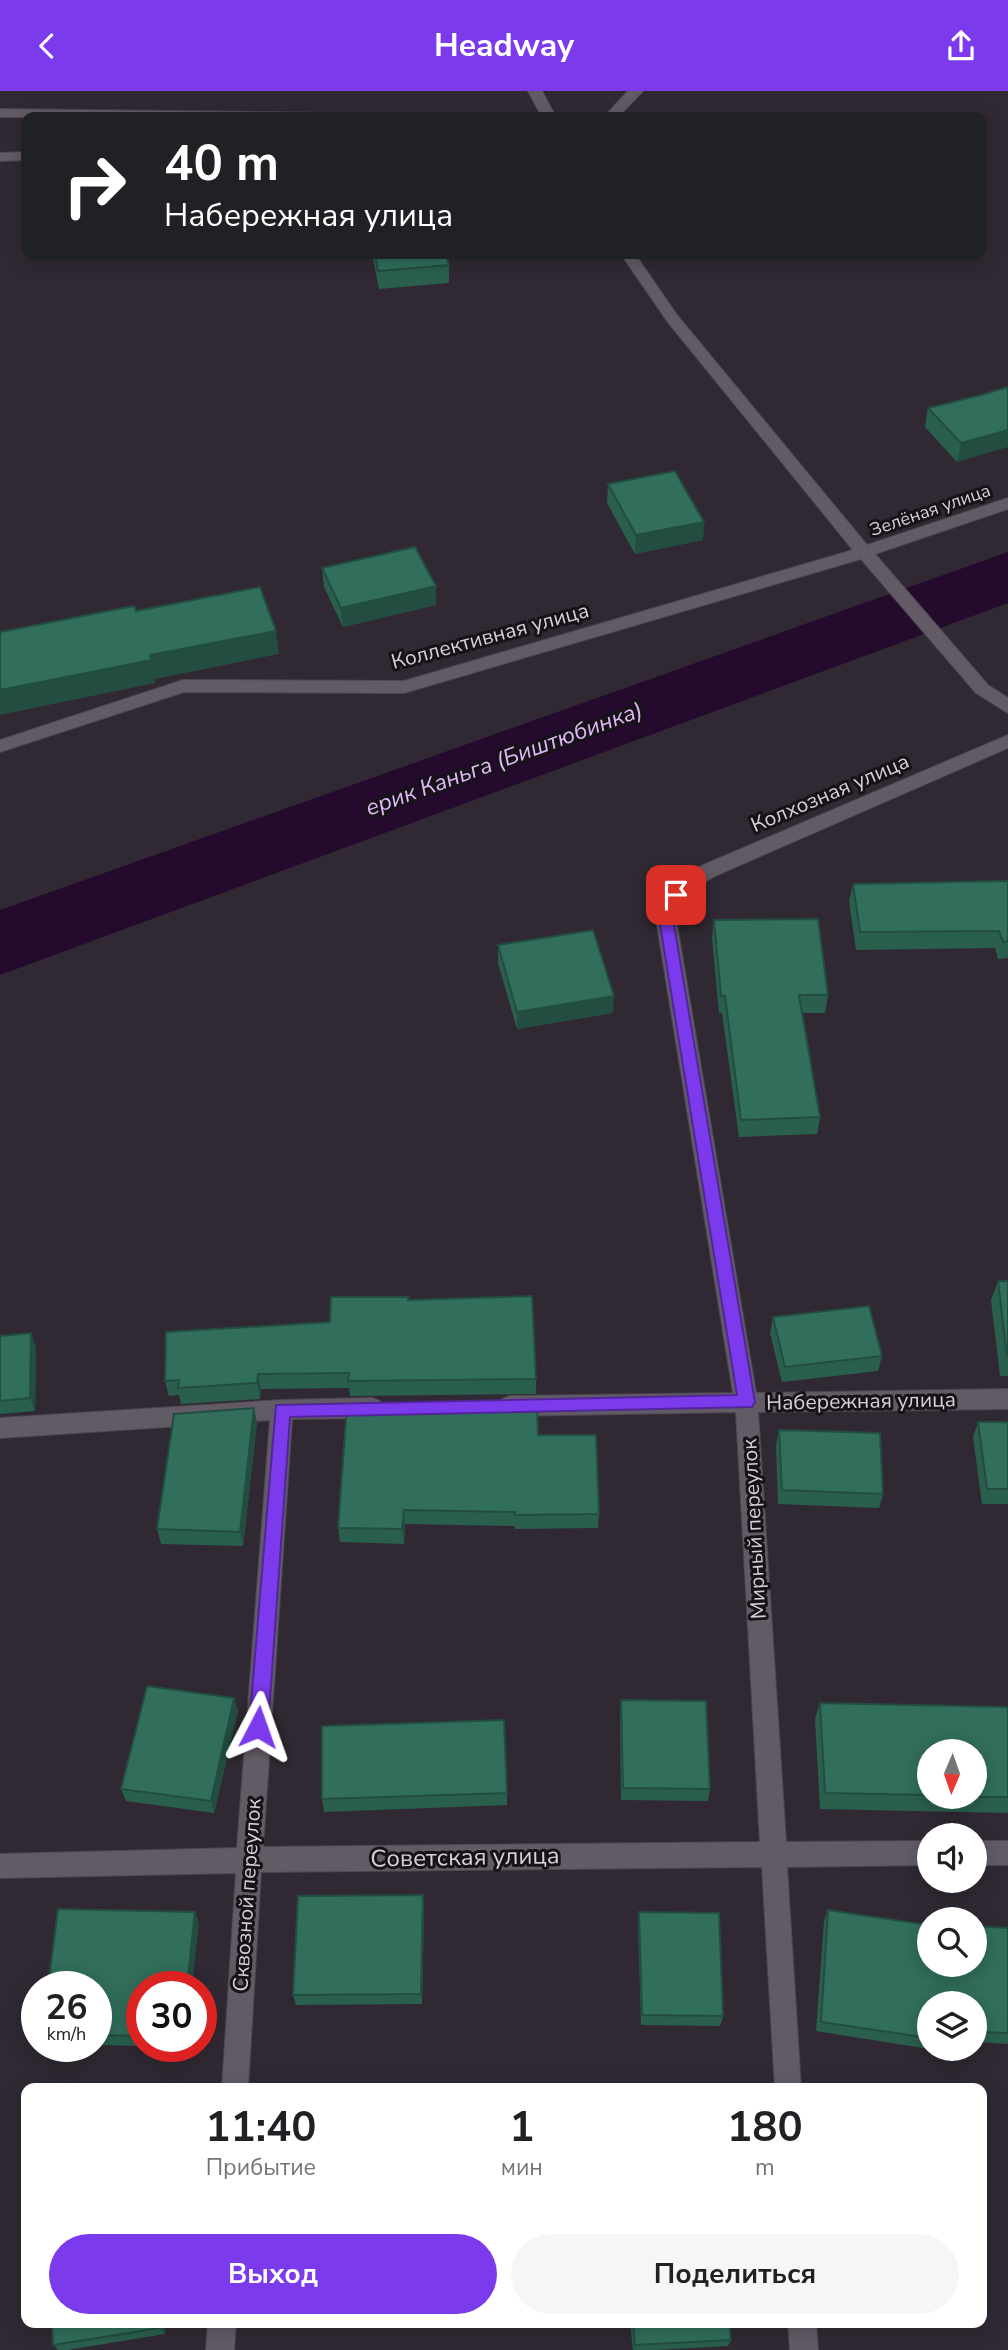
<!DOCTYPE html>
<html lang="ru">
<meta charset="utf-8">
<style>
:root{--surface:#fff;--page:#f6f6f6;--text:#202124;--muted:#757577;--accent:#7c3aed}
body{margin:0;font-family:"Nunito Sans",sans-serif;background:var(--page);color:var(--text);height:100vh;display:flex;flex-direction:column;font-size:26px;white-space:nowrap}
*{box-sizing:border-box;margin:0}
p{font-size:23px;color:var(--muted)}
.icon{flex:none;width:38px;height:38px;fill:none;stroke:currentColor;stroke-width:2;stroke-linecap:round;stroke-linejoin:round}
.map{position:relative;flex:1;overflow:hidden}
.sheet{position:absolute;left:21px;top:1992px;width:966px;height:245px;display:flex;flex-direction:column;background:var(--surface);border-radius:14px;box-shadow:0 4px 18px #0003}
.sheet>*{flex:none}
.top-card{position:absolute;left:21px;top:21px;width:966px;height:147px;border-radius:14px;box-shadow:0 4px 18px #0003;background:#202124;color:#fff;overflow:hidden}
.needle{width:46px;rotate:182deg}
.buttons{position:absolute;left:917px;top:1648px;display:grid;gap:14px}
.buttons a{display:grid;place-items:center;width:70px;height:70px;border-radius:50%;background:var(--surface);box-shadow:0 4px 18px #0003;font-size:35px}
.speed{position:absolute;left:21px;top:1880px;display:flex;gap:14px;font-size:35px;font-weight:700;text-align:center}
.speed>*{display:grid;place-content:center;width:91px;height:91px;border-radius:50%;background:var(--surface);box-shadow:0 4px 18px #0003;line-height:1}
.speed small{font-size:18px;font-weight:400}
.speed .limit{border:10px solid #d22;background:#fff;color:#111}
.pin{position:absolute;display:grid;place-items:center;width:60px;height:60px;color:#fff;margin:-30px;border-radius:14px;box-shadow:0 4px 10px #0006}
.me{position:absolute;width:77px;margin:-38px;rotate:4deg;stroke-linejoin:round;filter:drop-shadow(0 0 5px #0008)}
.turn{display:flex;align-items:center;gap:24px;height:147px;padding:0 28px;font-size:32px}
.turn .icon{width:91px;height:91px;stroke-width:2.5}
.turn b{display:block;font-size:49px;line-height:60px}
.eta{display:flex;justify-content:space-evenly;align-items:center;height:119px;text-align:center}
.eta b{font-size:42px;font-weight:700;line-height:49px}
.primary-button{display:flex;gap:14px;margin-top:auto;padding:14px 28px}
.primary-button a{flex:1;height:80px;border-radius:42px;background:var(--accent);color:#fff;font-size:28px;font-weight:700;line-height:80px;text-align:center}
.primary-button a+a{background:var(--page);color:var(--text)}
header{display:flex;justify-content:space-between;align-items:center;height:91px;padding:0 28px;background:var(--accent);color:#fff;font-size:32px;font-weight:700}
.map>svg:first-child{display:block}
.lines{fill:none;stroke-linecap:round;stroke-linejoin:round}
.river{fill:#240b2e;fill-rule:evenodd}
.minor-casing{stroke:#4d4750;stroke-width:2}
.minor{fill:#625b66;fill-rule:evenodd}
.wall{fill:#2a5f4e;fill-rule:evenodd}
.shaded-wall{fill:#224d40}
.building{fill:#316e5b;stroke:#224d40;stroke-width:2}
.route{fill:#7c3aed;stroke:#51269a;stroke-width:2}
.labels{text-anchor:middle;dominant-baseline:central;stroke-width:6;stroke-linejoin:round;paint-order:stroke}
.far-street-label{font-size:18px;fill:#d5d0d7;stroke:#161318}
.street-label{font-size:21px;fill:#d5d0d7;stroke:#161318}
.water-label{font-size:23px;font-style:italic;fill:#e3b7f8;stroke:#161318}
.near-street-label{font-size:24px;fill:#d5d0d7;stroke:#161318}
</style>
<header><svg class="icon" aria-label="back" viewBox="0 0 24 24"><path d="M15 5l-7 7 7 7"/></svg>Headway<svg class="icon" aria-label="share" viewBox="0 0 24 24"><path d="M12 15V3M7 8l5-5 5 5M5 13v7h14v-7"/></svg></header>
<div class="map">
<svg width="1008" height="2259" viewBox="0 0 1008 2259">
<rect width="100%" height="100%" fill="#302933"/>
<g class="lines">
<!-- river -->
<path class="river" d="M1008,461v51l-1008,372v-65z"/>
<defs>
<g id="minor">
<path d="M528,0h14l14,26h-14z"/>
<path d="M628,0h15l-25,26h-14z"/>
<path d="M0,18l334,4 7,4h-341z"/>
<path d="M26,61v8l-26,1v-8z"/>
<path d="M621,163h14l42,61 190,230 141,-47v11l-133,45 113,131 20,13v15l-32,-20 -115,-134 -457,134 -220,-1 -184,60v-12l183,-60 221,1 449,-131 -186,-229z"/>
<path d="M1008,644v13l-293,128c-22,12 -35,23 -38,49l79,468 252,-4v20l-250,3 28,430 143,-1v24l-142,2 14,221h-26l-13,-221 -501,5 -13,216h-26l14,-215 -236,5v-24l237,-6 33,-428 -270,18v-20l282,-18 90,-2 8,3 3,7 -3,7 -8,3 -80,1 -29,428 497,-5 -24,-430 -226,4 -8,-3 -3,-7 3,-7 8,-3 223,-3 -76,-468c4,-29 20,-45 44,-59z"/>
<rect x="975" y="1750" width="33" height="24"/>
<path d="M208,2231h28l-2,28h-28z"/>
<path d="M788,2231h28l2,28h-28z"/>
</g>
</defs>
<!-- minor casing -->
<use href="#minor" class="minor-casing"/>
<!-- minor -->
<use href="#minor" class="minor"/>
</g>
<!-- wall -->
<g class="wall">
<path d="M372,163h74l3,11v18l-70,6z"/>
<path d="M981,304l-24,67 -32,-35 3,-19z"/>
<path d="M608,393l96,38 -1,18 -68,14 -28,-51z"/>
<path d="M322,477l114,37 -93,22 -19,-40z"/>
<path d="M1008,790v77l-10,1 -3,-11 -139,2 -7,-49 4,-17z"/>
<path d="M714,829l114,75 -3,18h-23l18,104 -3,17 -78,3 -17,-124h-3l-7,-75z"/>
<path d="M498,854l115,68 -96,16 -19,-66z"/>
<path d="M998,1190h10v95h-8l-9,-76z"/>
<path d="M409,1209l127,79v15l-186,2 -1,-8 -88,1 -1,10 -79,5 -2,-9 -10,1 -4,-15 165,-59z"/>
<path d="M773,1226l109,39 -4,15 -96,11 -12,-49z"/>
<path d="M0,1245l36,11 -1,64 -35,3z"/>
<path d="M254,1317l3,15 -14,123 -82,-2 -4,-15z"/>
<path d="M978,1331h30v82h-26l-9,-67z"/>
<path d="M779,1339l104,64 -4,14 -101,-4 -2,-59z"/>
<path d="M538,1344l61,79 -1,14 -83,1v-3l-110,-2 -1,20 -64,-2 -2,-14z"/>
<path d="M234,1607l4,13 -24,102 -88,-12 -5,-12z"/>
<path d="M621,1609l89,89 -2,12 -87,-1 -1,-87z"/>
<path d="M820,1612l188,4v106l-188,-4 -5,-90zM929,1661h46v45h-46z"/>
<path d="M507,1702v12l-183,7 -2,-13z"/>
<path d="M423,1804l1,11 -2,98 -126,1 -3,-10z"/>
<path d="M828,1819l101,55 79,-37v116l-33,-2v-38h-46v45l-113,-18 8,-110z"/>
<path d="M639,1821l84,104 -3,10 -79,-1 -3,-102z"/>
<path d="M199,1832l-57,63v60h44v1l-90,-2v-59z"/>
<path d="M164,2231l1,12 -98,16h-9l-5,-5z"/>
<path d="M630,2231h99l2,18 -3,6 -72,4h-23z"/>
</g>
<!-- shaded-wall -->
<g class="shaded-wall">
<path d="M1008,339v17l-51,15 4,-19z"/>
<path d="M704,431l-1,18 -68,14 1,-19z"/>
<path d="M436,495v19l-93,22 -2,-19z"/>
<path d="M276,540l3,23 -124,25v4l-155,32v-25l150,-35z"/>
<path d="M614,905l-1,17 -96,16v-17z"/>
<path d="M31,1242l5,14 -1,64 -5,-13z"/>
<path d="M258,1283l3,15 -1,10 -3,-16z"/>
<path d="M254,1317l3,15 -14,123 -3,-14z"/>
<path d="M404,1419l1,14 -1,20 -2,-15z"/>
<path d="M234,1607l4,13 -24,102 -3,-12z"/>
<path d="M423,1804l1,11 -2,98 -1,-10z"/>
<path d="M195,1821l4,11 -7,63h-5z"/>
<path d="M160,2231h4l1,12 -5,-6z"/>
</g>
<!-- building -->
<g class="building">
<path d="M375,163h71l3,11 -71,6z"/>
<path d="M1008,296v43l-47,13 -33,-35 53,-13z"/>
<path d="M675,380l29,51 -68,13 -28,-51z"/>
<path d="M415,456l21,39 -95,22 -19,-40z"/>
<path d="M260,496l16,44 -126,24 2,5 -152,30v-58l134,-26 2,5z"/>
<path d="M1002,790h6v60l-5,1 -4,-11 -139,1 -7,-48z"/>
<path d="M818,828l10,76h-29l21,122 -79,3 -16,-124h-4l-7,-76z"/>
<path d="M593,839l21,66 -97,16 -19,-67z"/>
<path d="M998,1190h10v75h-1z"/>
<path d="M532,1205l4,83 -188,2 1,-8 -91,1 -1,9 -79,5 1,-8 -14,1 1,-49 164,-10 1,-25h77v3z"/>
<path d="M869,1215l13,50 -97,11 -12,-50z"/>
<path d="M31,1242l-1,65 -30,3v-65z"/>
<path d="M537,1312l1,32h58l3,79 -84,1v-3l-111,-2 -2,19 -64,-1 9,-122z"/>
<path d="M254,1317l-14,124 -83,-3 17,-115z"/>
<path d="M978,1331h30v67h-21z"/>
<path d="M779,1339l101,3 3,61 -101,-4z"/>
<path d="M147,1595l87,12 -23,103 -90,-12z"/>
<path d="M621,1609l85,1 4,88 -87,-1z"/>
<path d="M820,1612l188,4v90h-33v-45h-46v43l-104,-2z"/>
<path d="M504,1629l3,73 -185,6v-73z"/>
<path d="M423,1804l-2,99 -128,1 5,-99z"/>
<path d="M58,1818l137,3 -8,74h-45v50l-46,-1v-49h-48z"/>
<path d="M828,1819l101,15v40h46v-39l33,2v105l-33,-1v-28h-46v34l-108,-16z"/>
<path d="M639,1821l80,1 4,103 -81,-1z"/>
<path d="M52,2231h108v6l-107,17z"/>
<path d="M633,2231h96l2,18 -96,5z"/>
</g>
<!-- route -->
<path class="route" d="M676,798l7,6 -8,14 -1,16 81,477 -3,5 -462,10 -22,310 -3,6 -7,3 -6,-3 -3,-6 27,-322 461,-10 -77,-470 1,-16 10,-18z"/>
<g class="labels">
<!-- far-street labels -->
<g class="far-street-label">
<text transform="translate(930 419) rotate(-19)">Зелёная улица</text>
</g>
<!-- street labels -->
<g class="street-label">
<text transform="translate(490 545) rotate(-15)">Коллективная улица</text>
<text transform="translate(830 702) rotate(-23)">Колхозная улица</text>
<text transform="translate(861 1310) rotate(-1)">Набережная улица</text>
<text transform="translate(754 1438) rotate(-93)">Мирный переулок</text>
<text transform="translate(247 1804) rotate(-86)">Сквозной переулок</text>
</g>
<!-- water labels -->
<g class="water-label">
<text transform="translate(504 668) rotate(-20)">ерик Каньга (Биштюбинка)</text>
</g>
<!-- near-street labels -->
<g class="near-street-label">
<text transform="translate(465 1766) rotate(-1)">Советская улица</text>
</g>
</g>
</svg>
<div class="buttons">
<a><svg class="needle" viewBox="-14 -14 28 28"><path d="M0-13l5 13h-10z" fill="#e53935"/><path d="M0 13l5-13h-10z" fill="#757577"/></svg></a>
<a><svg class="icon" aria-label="sound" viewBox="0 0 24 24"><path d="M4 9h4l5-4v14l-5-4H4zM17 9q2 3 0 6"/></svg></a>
<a><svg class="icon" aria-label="search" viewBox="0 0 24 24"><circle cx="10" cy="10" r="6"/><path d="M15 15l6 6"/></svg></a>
<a><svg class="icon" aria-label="layers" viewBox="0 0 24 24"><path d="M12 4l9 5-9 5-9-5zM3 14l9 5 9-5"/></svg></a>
</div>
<div class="speed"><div>26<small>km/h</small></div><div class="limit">30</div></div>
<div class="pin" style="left:676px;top:804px;background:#d93025"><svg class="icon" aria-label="arrive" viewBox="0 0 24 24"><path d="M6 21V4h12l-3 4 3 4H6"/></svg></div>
<svg class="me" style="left:258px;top:1636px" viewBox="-20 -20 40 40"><path d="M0-17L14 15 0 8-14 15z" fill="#7c3aed" stroke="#fff" stroke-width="4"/></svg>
<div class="top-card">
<div class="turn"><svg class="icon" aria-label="right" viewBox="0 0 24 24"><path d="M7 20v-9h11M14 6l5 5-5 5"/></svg><div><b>40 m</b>Набережная улица</div></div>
</div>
<section class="sheet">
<div class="eta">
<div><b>11:40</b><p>Прибытие</p></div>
<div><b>1</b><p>мин</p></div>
<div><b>180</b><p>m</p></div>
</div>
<div class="primary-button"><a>Выход</a><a>Поделиться</a></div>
</section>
</div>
